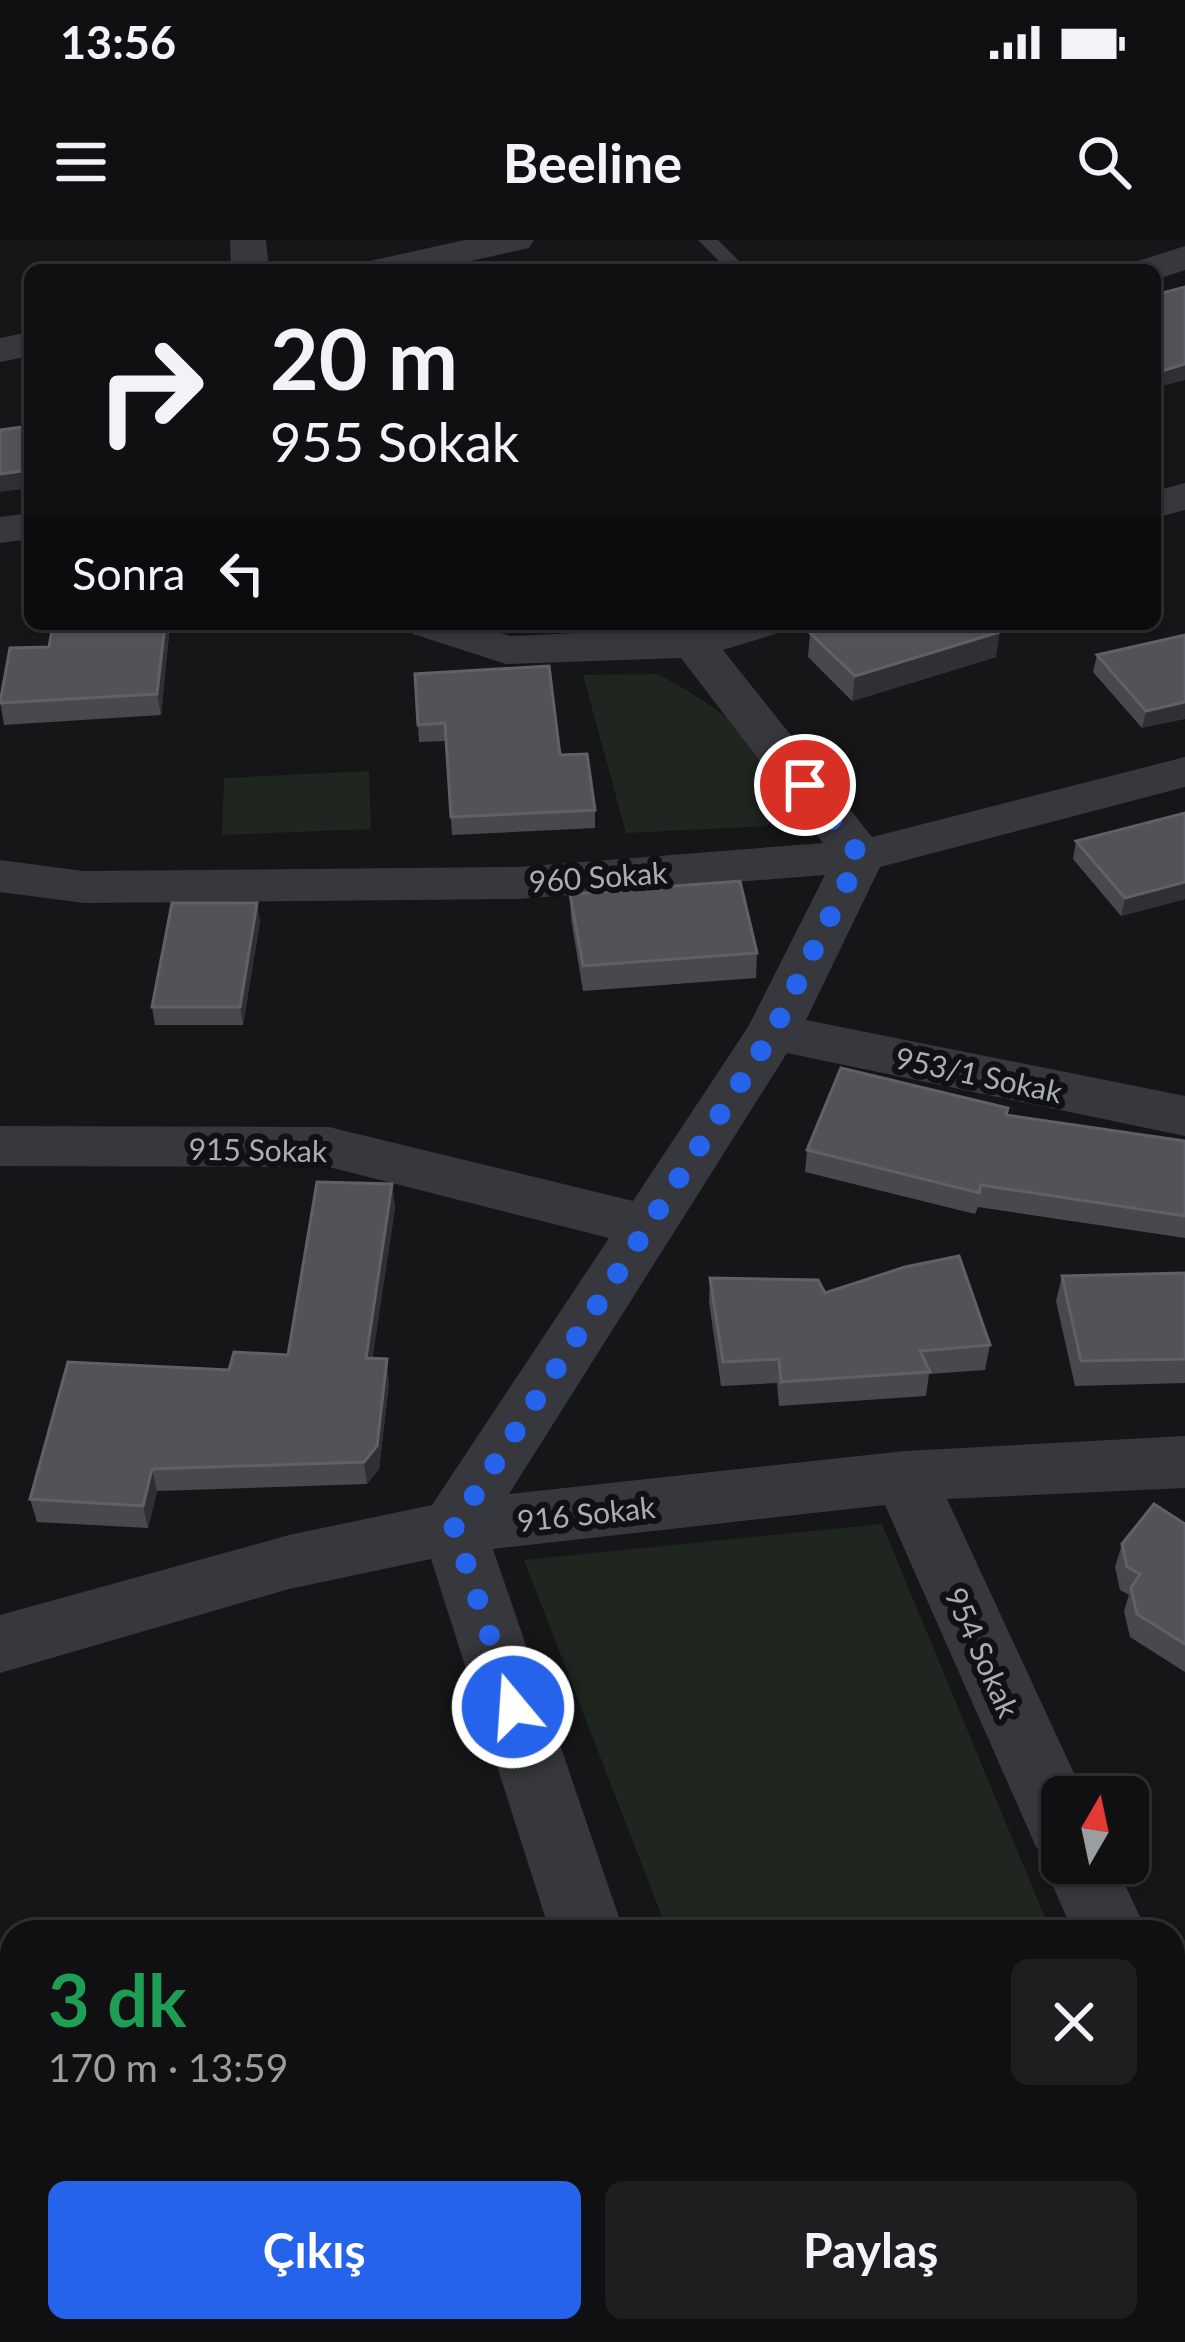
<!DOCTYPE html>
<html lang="tr">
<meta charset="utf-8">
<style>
:root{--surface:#101012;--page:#1e1e20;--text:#f1f3f6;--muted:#9c9d9f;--line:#303032;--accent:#2563eb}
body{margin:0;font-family:Lato,sans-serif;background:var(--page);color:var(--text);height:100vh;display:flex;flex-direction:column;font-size:45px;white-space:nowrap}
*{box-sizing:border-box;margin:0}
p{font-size:39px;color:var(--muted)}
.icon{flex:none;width:66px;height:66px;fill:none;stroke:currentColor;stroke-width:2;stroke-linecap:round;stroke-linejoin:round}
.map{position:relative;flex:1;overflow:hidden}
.sheet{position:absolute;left:0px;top:1680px;width:1185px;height:423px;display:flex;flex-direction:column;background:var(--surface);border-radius:36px 36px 0 0;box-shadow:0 3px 9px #0004,0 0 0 3px var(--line)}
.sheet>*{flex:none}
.hud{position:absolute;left:24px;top:24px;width:1137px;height:366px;border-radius:18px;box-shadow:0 3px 9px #0004,0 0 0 3px var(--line);background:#101012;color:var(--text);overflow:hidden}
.needle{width:78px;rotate:9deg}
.fabs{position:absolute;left:1041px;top:1536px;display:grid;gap:24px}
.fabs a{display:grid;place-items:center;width:108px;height:108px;border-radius:18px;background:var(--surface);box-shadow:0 3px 9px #0004,0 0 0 3px var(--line);font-size:60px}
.pin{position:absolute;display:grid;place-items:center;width:102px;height:102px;color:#fff;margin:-51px;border:6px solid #fff;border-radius:50%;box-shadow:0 3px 12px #0007}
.me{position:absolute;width:132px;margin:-66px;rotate:342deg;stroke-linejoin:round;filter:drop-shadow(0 0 9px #0008)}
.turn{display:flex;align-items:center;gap:42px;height:252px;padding:0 48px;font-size:54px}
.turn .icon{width:156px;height:156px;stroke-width:2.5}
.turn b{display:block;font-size:84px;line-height:102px}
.then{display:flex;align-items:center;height:114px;padding:0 48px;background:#0003;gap:24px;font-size:45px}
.round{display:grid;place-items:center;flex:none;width:126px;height:126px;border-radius:18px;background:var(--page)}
.summary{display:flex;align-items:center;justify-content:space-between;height:204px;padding:0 48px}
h1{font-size:72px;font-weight:700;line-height:90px;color:#1e9e55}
.button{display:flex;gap:24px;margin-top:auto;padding:24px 48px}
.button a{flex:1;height:138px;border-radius:18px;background:var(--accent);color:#fff;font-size:48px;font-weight:700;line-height:138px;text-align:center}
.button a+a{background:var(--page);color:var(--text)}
.status{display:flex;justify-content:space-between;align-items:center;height:84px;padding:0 60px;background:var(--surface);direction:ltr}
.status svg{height:33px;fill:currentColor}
header{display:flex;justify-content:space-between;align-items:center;height:156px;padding:0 48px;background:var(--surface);font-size:54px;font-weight:700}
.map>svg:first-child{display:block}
.green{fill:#1e261f}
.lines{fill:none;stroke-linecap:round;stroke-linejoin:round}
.service{fill:#37383d;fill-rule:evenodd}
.minor{fill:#37383d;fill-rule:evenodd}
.wall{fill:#47494d}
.shaded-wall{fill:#2f3033}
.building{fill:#525359;stroke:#5f6168;stroke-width:3}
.route{stroke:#2563eb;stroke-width:21;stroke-dasharray:0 37.8}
.labels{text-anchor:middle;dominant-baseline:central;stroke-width:12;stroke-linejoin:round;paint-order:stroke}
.street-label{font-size:30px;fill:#a8adb8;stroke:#111113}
</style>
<div class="status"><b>13:56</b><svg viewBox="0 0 49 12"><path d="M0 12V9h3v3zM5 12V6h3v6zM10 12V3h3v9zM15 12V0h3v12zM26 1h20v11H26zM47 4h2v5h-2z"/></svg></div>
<header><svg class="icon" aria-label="menu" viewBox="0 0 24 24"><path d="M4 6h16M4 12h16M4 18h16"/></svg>Beeline<svg class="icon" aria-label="search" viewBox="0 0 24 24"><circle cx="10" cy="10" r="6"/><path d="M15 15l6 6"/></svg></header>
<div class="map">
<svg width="1185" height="2102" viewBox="0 0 1185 2102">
<rect width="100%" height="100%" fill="#161618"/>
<!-- green -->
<g class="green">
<path d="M657,434c42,21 123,70 121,126 0,7 -7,19 -10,26l-142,7 -43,-158z"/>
<path d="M369,531l2,58 -149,6 2,-57z"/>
<path d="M882,1284l169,408h-383l-144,-372z"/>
<path d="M1173,1985l12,28v89h-358l-5,-11h351z"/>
</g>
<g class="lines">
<!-- service -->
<path class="service" d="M698,0h20l30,30h-20z"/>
<!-- minor -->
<g class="minor">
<path d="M230,0h36l3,30h-38z"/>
<path d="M465,0h69l-5,8 -99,22h-71l6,-8z"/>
<path d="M1185,6v24l-30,10v-10h-26l6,-8z"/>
<path d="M30,92v24l-30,6v-24z"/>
<path d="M1185,243v27l-30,8v-27z"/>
<path d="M30,273v26l-30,4v-26z"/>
<path d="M406,384h68l36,12 272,-12 -7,10 -52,16 149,187 313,-80v30l-305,80 -74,153 379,76v40l-398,-83 -278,441 396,-43 280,-15v52l-238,11 138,298h-23v66h53l32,69h-74l-30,-69 4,-10 -10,-4 -152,-344 -392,44 131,383h-74l-119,-373 -142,30 -289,84v-58l289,-80 143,-30 177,-267 -280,-71 -329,-1v-40l329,1 304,74 115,-174 77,-152 -307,24 -434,4 -84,-11v-32l84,11 434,-4 305,-24 -142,-185 -175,6 -93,-30z"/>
<path d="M1173,1795l12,4v98l-12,-5z"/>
<path d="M12,1913v82l-12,5v-82z"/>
<path d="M698,2091h82l5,11h-84z"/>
</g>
</g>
<!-- wall -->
<g class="wall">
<path d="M53,384h117l-9,91 -157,10 -4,-24 49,-54z"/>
<path d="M810,393l186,24 -144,44 -44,-44z"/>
<path d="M1185,395l-43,93 -49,-56 4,-17z"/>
<path d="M415,434l145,81 35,55v18l-143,7 -6,-94 -27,1z"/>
<path d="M1185,573v86l-64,17 -48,-57 3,-18z"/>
<path d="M570,654l187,59 -1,25 -173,13 -12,-72z"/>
<path d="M260,681l-17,104h-88l-3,-18z"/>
<path d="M1007,875l178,26v97l-207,-31 -3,7 -170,-42 2,-22z"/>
<path d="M392,944l3,24 -23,151 17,24 -10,86 -12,15 -210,7 -9,37 -111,-6 -7,-23 199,-129 59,-15z"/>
<path d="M1185,1033v110l-110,3 -19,-85 6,-25z"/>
<path d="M710,1038l115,15 165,52 -5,25 -56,4 -3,22 -147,10 -2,-23 -56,3 -12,-84z"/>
<path d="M1185,1284v148l-55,-35 -6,-26 5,-16 -9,-5 -5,-23 7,-23z"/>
</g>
<!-- shaded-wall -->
<g class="shaded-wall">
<path d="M1185,124v16l-30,8v-15z"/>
<path d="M30,230v18l-30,4v-18z"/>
<path d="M165,384h5l-9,91 -4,-21z"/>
<path d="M1000,392l-4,25 -144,44 3,-25z"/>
<path d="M1185,462v17l-43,9 4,-17z"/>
<path d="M1185,642v17l-64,17 4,-18z"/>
<path d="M257,663l3,18 -17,104 -3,-18z"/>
<path d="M392,944l3,24 -26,174 -3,-24z"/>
<path d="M387,1119l2,24 -10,86 -12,15 -3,-22z"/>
<path d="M152,1229l5,22 -9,37 -5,-22z"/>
<path d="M210,2091h3l4,11h-10z"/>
</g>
<!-- building -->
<g class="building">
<path d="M1185,47v77l-30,9v-78z"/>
<path d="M30,186v44l-30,4v-44z"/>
<path d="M53,384h112l-8,70 -157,9 10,-55 39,-1z"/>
<path d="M839,384h151l10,8 -145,44 -45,-43z"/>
<path d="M1185,395v67l-39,9 -49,-56z"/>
<path d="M549,426l11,89 27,-1 8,56 -144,7 -6,-94 -27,2 -3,-51z"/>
<path d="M1185,573v69l-60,16 -49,-57z"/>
<path d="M740,641l17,72 -174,13 -13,-72z"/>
<path d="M172,663h85l-17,104h-88z"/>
<path d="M841,828l167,40 -2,7 179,26v75l-204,-31 -2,8 -172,-43z"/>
<path d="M317,942l75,2 -26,174 21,1 -10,87 -13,16 -212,7 -9,37 -113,-7 38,-137 161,8 5,-18 54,3z"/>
<path d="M959,1016l31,89 -70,6 10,21 -149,10 -2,-23 -56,3 -13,-84 108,2 7,13 80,-26z"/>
<path d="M1185,1033v86l-104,2 -19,-85z"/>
<path d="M1154,1264l31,20v120l-48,-30 -6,-26 9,-14 -13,-7 -5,-23z"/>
<path d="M53,2091h157l-3,11h-154z"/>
</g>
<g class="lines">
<!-- route -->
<path class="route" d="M513,1467l-59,-180 319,-495 87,-176 -55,-71"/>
</g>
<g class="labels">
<!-- street labels -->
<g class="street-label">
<text transform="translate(598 636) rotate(-4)">960 Sokak</text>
<text transform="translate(979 834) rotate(12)">953/1 Sokak</text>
<text transform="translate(258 909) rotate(1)">915 Sokak</text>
<text transform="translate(586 1273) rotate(-6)">916 Sokak</text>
<text transform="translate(983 1412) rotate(66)">954 Sokak</text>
</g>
</g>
</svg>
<div class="fabs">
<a><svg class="needle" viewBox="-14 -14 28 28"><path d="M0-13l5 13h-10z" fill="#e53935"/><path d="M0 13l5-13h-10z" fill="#9c9d9f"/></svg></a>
</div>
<div class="pin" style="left:805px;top:545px;background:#d93025"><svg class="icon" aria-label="arrive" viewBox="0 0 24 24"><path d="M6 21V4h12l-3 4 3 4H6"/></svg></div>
<svg class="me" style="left:513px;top:1467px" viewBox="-20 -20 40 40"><circle r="17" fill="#2563eb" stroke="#fff" stroke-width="3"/><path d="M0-11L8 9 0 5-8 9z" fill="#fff"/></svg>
<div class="hud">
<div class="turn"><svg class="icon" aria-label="right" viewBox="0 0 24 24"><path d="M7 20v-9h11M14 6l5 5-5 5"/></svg><div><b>20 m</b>955 Sokak</div></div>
<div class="then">Sonra<svg class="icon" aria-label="left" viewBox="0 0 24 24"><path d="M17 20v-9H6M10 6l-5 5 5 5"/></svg></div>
</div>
<section class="sheet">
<div class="summary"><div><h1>3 dk</h1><p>170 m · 13:59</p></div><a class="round"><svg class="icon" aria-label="close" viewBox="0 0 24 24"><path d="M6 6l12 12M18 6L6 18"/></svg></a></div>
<div class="button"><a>Çıkış</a><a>Paylaş</a></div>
</section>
</div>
